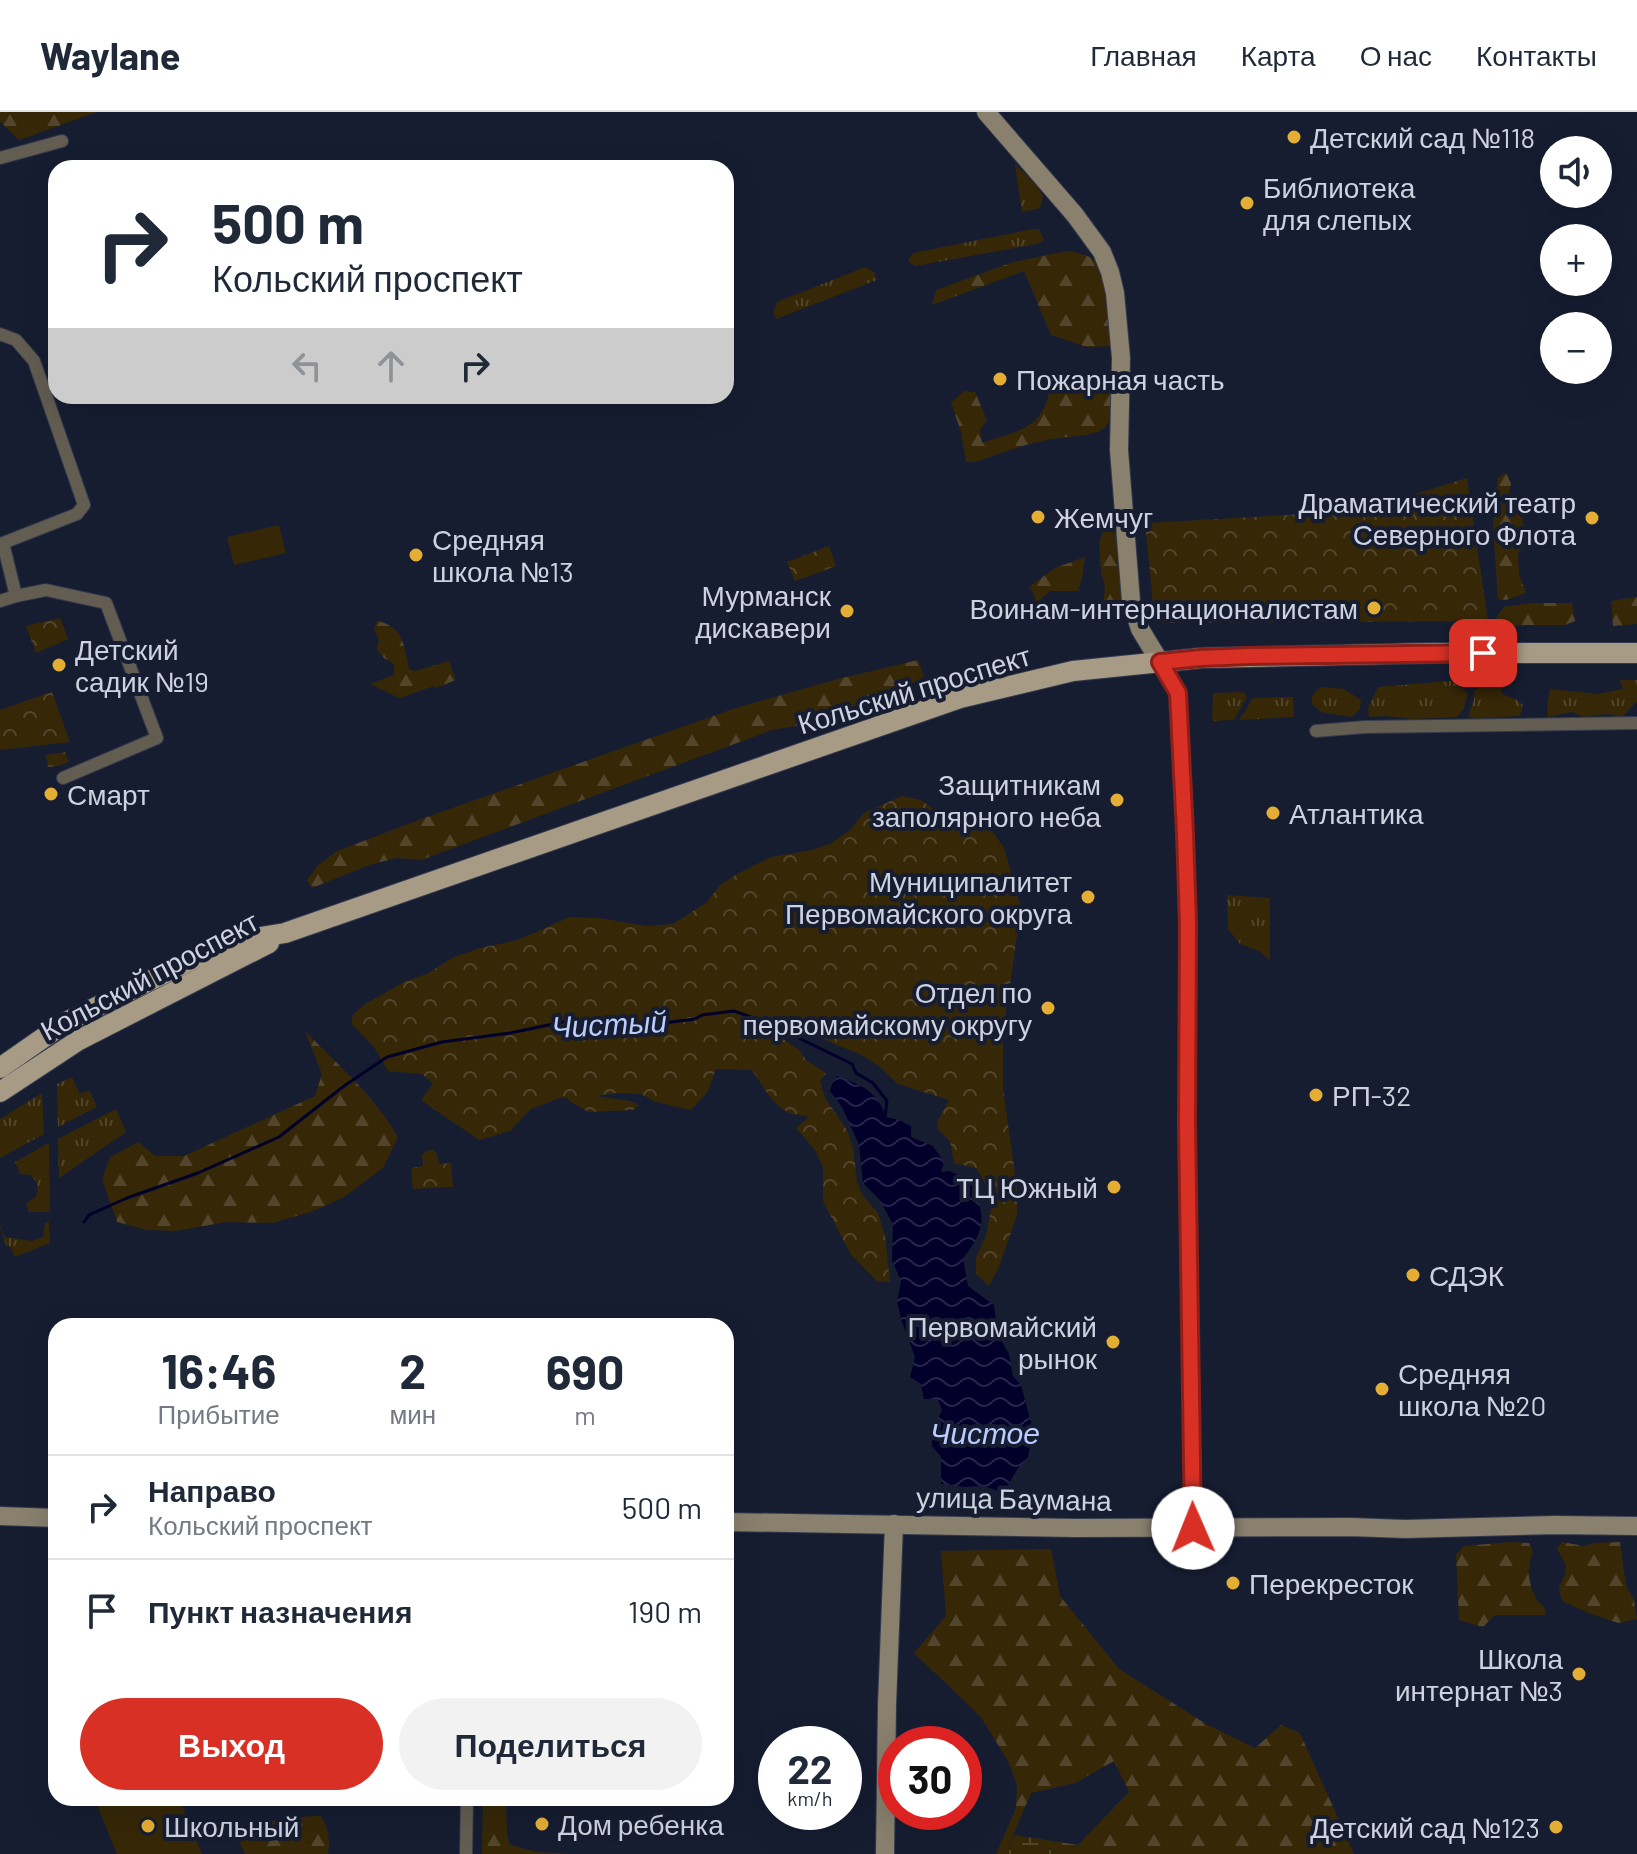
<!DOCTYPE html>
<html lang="ru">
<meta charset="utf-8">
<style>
:root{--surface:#fff;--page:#f2f2f3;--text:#1f2937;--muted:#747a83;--line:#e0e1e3;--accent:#d93025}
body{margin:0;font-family:Barlow,sans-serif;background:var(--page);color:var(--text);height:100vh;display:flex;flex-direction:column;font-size:30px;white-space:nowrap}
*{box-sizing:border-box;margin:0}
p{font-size:26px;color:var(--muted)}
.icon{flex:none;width:44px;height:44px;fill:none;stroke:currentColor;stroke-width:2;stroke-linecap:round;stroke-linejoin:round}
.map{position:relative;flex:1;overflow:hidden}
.drawer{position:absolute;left:48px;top:1206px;width:686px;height:488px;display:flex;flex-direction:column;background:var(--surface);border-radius:24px;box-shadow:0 8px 32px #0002}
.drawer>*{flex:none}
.banner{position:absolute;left:48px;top:48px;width:686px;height:244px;border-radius:24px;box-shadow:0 8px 32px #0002;background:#fff;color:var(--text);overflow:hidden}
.tools{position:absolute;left:1540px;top:24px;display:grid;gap:16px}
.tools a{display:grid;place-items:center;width:72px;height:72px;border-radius:50%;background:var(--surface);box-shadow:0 8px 32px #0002;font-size:40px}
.speed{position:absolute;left:758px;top:1614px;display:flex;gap:16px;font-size:40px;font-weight:700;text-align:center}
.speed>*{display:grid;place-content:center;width:104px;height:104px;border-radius:50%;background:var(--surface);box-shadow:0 8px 32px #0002;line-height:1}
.speed small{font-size:20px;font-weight:400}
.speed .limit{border:12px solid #d22;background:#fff;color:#111}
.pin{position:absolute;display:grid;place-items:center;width:68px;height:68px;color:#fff;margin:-34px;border-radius:16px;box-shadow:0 4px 12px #0006}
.me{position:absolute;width:88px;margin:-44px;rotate:359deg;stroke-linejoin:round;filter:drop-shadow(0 0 6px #0008)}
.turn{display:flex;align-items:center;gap:28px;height:168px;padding:0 32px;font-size:36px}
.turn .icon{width:104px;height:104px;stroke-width:2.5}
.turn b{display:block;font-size:56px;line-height:68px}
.lanes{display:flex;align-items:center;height:76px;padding:0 32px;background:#0003;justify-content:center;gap:40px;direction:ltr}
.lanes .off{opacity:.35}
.eta{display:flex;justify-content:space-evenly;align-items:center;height:136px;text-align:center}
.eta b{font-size:48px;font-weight:700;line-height:56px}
.action{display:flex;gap:16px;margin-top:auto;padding:16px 32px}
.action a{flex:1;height:92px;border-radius:48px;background:var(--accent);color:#fff;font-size:32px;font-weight:700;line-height:92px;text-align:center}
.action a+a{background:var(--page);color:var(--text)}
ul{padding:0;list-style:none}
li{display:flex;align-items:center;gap:24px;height:104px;padding:0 32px;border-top:2px solid var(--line)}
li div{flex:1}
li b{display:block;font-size:30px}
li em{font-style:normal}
header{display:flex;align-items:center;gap:48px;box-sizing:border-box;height:112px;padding:0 40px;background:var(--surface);border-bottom:2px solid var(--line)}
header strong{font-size:38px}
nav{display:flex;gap:44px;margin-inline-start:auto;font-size:28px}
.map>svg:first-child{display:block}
.grass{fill:url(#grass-tufts)}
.forest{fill:url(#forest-firs)}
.wetland{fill:url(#wetland-marsh)}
.park{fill:url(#park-crowns)}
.pitch{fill:#362707}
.water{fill:url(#water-waves)}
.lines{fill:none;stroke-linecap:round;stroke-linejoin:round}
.stream{stroke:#02002b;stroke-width:3}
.street-casing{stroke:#333a4d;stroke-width:14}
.secondary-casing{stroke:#333a4d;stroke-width:20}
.primary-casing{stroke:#333a4d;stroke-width:22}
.street{stroke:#625c51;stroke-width:12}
.secondary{stroke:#89806e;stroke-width:18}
.primary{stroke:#a79b85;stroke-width:20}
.route-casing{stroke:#8d1f18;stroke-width:20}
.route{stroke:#d93025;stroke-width:14}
.poi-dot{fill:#e4ae35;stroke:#161d31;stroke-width:3}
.labels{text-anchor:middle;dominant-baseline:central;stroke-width:8;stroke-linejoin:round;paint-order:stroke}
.poi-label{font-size:28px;fill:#cdd2e0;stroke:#161d31;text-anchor:start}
.street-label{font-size:28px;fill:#cdd2e0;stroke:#161d31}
.water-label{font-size:30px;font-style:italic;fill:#bacdfe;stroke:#161d31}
</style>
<header>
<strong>Waylane</strong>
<nav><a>Главная</a><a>Карта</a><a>О нас</a><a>Контакты</a></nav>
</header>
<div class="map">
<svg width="1637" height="1742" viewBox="0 0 1637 1742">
<defs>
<pattern id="grass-tufts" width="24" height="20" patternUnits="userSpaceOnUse" patternTransform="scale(2)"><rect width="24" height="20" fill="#362707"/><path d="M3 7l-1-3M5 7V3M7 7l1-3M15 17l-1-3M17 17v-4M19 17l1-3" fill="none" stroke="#52452b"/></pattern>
<pattern id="forest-firs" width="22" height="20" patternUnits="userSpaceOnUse" patternTransform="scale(2)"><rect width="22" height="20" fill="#362707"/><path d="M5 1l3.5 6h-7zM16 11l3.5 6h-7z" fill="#52452b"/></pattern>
<pattern id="wetland-marsh" width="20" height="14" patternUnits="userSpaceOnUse" patternTransform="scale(2)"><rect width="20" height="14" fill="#362707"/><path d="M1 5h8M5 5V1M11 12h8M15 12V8" fill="none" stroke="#52452b"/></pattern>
<pattern id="park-crowns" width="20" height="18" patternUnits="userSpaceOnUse" patternTransform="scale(2)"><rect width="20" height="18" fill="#362707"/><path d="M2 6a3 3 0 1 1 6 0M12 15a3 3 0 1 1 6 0" fill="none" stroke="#52452b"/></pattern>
<pattern id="water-waves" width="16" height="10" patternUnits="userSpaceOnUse" patternTransform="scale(2)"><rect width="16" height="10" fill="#02002b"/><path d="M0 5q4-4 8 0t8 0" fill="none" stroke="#262449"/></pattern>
</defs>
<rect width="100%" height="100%" fill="#161d31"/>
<!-- grass -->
<g class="grass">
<path d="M1015,52l22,22 6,10 -3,12 -18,4z"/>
<path d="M1033,117h6l5,11 -7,4 -122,22 -7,-5 5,-8z"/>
<path d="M865,155l9,5 3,8 -101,39 -3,-7 4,-10z"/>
<path d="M1620,568h17v21l-15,16 -15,-3 -23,3 -12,-5 -24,5 -1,-12 3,-16 48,5 25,-5z"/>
<path d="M1451,569l17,12 -4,15 -7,9 -44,2 -27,-3 -17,1 -1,-9 10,-21z"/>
<path d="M1493,570l8,1 1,11 15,6 6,5 -3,11 -44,3 -8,-3 6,-16v-9z"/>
<path d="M1322,575l22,2 17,11 -1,9 -8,8 -31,-5 -9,-8c-1,-9 2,-13 10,-17z"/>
<path d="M1243,580l4,5 -13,23 -22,1 1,-28z"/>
<path d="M1293,585l1,20 -55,3 14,-22z"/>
<path d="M1227,783l43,3v63l-11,-10 -19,-7 -12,-15z"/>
<path d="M72,965l8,17 9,-4 8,17 -39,20 -1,-43z"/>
<path d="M42,981l2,41 -44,24v-39z"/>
<path d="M116,997l10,23 -67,46 -1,-39z"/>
<path d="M49,1031l1,69h-21l-3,-9 9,-5c5,-9 3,-17 -5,-23l-10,-1 -5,-12z"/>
<path d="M49,1110l1,21 -35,14 -5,-10 -4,-2 -6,-18v-2l5,12 27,4 11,-4 2,-14z"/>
</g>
<!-- forest -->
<g class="forest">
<path d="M0,0h97l-78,28 -19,-18z"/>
<path d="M1067,139c36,5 38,17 42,49 2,15 4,31 6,46l-28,1 -36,-12 -27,-64 -92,34 4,-15 77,-28z"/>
<path d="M1068,260h34l9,10c1,12 3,31 -4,43 -6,11 -36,11 -47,13 -29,3 -57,15 -85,24h-9l-5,-30 -10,-29 13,-12 11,1 12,28 -7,10 2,13c25,-9 55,-12 64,-40 3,-7 4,-11 1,-18l5,-8z"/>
<path d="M1507,361l4,11 -2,11 13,22 5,26 -9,10 1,21 7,19 -20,7 -8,-1 -5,-74 5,-48z"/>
<path d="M1109,416l10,10 3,77 -12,5 -7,-16 2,-17 -4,-15 -2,-28 3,-11z"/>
<path d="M1085,445l-3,21 -4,13h-28l-13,12 -7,-17 25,-18z"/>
<path d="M1637,485v27l-24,2 -2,-25z"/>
<path d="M1532,491h40l3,18 -10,4h-42l-22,3 -5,-10 8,-11z"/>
<path d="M377,509c26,5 28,26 32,48l6,2 34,-10 7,19 -20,8 -2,-2 -35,12 -29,-14 24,-9v-11l-10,-6 -7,-9 2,-9 -5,-11z"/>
<path d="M918,548l6,17 -20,11 -92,35 -40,7 -351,130 -24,-2 -25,6 -60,24 -5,-8 10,-14 20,-15 87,-33 312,-110 102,-29z"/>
<path d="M305,919c33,34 69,64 93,106l-15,31 -39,29 -33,15 -39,11 -46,-1 -50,9 -29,-1 -30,-8 -15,-43 8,-22 29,-15 16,14h29l131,-60 7,-22z"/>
<path d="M1509,1430l20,1 4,9c-8,18 -4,43 11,55l2,8h-51l-12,12 -24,-7 -3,-65 8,-9z"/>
<path d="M1562,1430l22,4 10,-3 26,-1 6,43 8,15 3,19 -19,4 -27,-9 -29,-13 -3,-13 6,-13 1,-10 -9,-16z"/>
<path d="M1051,1437l9,47 59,73 87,55 49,24 26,-23 19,8 54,121h-267l-9,-9 51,-53 -15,-31 -39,22 -44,10 -26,61h-9l20,-46 1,-23 -8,-22 -28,-46 -67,-64 32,-37 -5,-65z"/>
<path d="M483,1686h23l1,37 3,10 27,7 35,2h-90z"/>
<path d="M312,1704h9c8,13 9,23 7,38h-83l-7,-15 1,-8 19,-8z"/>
</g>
<!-- wetland -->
<path class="wetland" d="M1014,1723l64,10 9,9h-82z"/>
<!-- park -->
<g class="park">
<path d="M1467,366l21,143 -333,2 -10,-100 215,-12z"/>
<path d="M829,434l7,20 -41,15 -8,-19z"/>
<path d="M60,506l8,21 -32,14 -10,-27z"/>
<path d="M52,580l18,50 -70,8v-40z"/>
<path d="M65,640l4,10 -10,4 -11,1 -2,-12z"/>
<path d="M902,684l19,4 22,16 28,14 19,-2 14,20 17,60 -18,125v55l14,100v27l-18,52 -10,19 -13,-12v-16l10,-22 7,-39 -17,-29 -22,-5 -4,-22 -12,-11 -1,-8 12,-22 -51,-16 -18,-17 -20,-13 -26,-10 -23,-12 -24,-9 -7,14 19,13 7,10 20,13 -6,8 5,17 22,32 6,18 4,34 6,14 15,17 7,23 5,46 -13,-1 -26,-26 -28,-54v-34l-8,-17 -19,-22 13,-11c-6,-2 -13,-2 -19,-4 -19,-8 -27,-28 -38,-43l-36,-1 -9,24 -16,17 -35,-8 -15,-8 -24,-1 -21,3 34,5 9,4 -6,5 -45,2 -20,-12v-3l-8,1 -29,11 -21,22 -31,9 -58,-40 12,-16 -11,-10 -34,-3 -14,-24 -23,-24 2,-8 12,-11 39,-22 25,-9 23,-15 28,-10 34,-7 25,-10 30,-14 30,1 47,8 27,-2 34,-22 13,-17 17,-11 34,-17 41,-7 18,-6 20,-14 14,-17z"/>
<path d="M433,1038l4,3 2,11 12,-1 2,24 -40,2 -2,-21 12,-2 -1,-11 4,-4z"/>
</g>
<!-- pitch -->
<g class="pitch">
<path d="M279,413l7,28 -52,12 -7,-28z"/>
<path d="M94,1686h85l23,56h-85z"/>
</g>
<!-- water -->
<path class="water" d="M837,964c24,9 41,15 49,41l13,3 12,6v11l22,9 11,16 -3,10 8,-1 20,8c16,33 19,49 -6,79l5,28 26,19 4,30 11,19 4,22 8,9 12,45 -5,27 -11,13 -14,23 -19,-7 -19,1 -24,-3v-27l-9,-11v-14l10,-22 -4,-11h-14l-3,-15 -11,-7 5,-20 -13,-35 -5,-20 4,-21 -9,-21 1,-36 -14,-25 -16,-16 -4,-38 -17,-38 -12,-16 2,-7z"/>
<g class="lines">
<!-- stream -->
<path class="stream" d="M84,1110l5,-7 38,-17 71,-25 81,-36 65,-51 43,-29 55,-15 68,-9 58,-12 80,4 47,-6 7,-4 32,-4 36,13 82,40 4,9 17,10 14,18 -2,16"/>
<defs>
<g id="street">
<path d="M0,46l62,-17"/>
<path d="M0,222l16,6 18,21 50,144 -7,9 -74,29 13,53"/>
<path d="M0,489l16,-5 30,-6 60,13 51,135 -94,40"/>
<path d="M1160,550l18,31 7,140 3,91 -1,200 6,404"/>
<path d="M1316,619l49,-4 272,-4"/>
<path d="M466,1742l1,-56"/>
</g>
<g id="secondary">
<path d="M986,0l89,103 27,37 8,20 5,21 6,65 -2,92 12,151 9,28 20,33"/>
<path d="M0,1404l56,2"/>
<path d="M726,1410l349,6 276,-1 54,2 151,-4 81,1"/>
<path d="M885,1742l2,-149 7,-181"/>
</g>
<g id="primary">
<path d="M0,956l66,-46 128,-63 55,-20 36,-6 675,-235 113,-27 128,-13 234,-5h202"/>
<path d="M0,980l79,-52 190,-97"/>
</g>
</defs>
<!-- street casing -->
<use href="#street" class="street-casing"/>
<!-- secondary casing -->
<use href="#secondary" class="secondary-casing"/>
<!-- primary casing -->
<use href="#primary" class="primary-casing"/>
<!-- street -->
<use href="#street" class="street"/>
<!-- secondary -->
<use href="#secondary" class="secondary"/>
<!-- primary -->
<use href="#primary" class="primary"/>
</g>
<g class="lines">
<defs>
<path id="route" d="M1193,1416l-6,-404 1,-200 -3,-91 -7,-140 -18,-31 41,-4 49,-2 233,-3"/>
</defs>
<!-- route casing -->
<use href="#route" class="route-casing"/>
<!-- route -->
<use href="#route" class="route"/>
</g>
<!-- markers -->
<g class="poi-dot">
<circle cx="1294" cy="25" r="8"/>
<circle cx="1247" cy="91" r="8"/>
<circle cx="1000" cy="267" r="8"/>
<circle cx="1038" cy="405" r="8"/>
<circle cx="1592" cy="406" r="8"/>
<circle cx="416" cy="443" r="8"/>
<circle cx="1374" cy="496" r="8"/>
<circle cx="847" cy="499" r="8"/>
<circle cx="59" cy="553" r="8"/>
<circle cx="51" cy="682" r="8"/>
<circle cx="1117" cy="688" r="8"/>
<circle cx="1273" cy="701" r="8"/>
<circle cx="1088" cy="785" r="8"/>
<circle cx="1048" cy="896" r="8"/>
<circle cx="1316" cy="983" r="8"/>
<circle cx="1114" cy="1075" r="8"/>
<circle cx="1413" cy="1163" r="8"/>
<circle cx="1113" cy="1230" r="8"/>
<circle cx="1382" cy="1277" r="8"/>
<circle cx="1233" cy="1471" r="8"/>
<circle cx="1579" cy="1562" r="8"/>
<circle cx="542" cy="1712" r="8"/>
<circle cx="148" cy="1714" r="8"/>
<circle cx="1556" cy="1715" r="8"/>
</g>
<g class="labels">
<!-- poi labels -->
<g class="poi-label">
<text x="1310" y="25">Детский сад №118</text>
<text x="1263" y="75">Библиотека<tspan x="1263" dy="32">для слепых</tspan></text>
<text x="1016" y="267">Пожарная часть</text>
<text x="1576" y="390" text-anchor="end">Драматический театр<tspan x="1576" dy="32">Северного Флота</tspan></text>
<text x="1054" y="405">Жемчуг</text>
<text x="432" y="427">Средняя<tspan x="432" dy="32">школа №13</tspan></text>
<text x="831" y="483" text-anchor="end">Мурманск<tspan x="831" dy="32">дискавери</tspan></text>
<text x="1358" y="496" text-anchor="end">Воинам-интернационалистам</text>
<text x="75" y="537">Детский<tspan x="75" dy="32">садик №19</tspan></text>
<text x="1101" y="672" text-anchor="end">Защитникам<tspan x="1101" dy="32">заполярного неба</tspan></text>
<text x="67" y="682">Смарт</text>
<text x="1289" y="701">Атлантика</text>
<text x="1072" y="769" text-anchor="end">Муниципалитет<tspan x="1072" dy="32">Первомайского округа</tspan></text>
<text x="1032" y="880" text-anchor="end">Отдел по<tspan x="1032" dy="32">первомайскому округу</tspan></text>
<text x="1332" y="983">РП-32</text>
<text x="1098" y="1075" text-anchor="end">ТЦ Южный</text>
<text x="1429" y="1163">СДЭК</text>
<text x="1097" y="1214" text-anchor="end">Первомайский<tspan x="1097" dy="32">рынок</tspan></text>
<text x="1398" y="1261">Средняя<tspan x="1398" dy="32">школа №20</tspan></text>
<text x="1249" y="1471">Перекресток</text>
<text x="1563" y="1546" text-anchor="end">Школа<tspan x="1563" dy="32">интернат №3</tspan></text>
<text x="558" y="1712">Дом ребенка</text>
<text x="164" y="1714">Школьный</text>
<text x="1540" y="1715" text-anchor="end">Детский сад №123</text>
</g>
<!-- street labels -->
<g class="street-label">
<text transform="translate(914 577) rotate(-17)">Кольский проспект</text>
<text transform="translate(149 863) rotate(-28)">Кольский проспект</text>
<text transform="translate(1014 1386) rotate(1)">улица Баумана</text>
</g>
<!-- water labels -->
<g class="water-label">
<text transform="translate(609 911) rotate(-3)">Чистый</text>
<text x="985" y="1320">Чистое</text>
</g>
</g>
</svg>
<div class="tools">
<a><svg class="icon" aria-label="sound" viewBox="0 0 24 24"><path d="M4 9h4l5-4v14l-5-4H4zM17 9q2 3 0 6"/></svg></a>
<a>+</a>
<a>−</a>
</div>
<div class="speed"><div>22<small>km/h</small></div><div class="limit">30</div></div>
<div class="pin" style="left:1483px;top:541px;background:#d93025"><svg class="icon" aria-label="arrive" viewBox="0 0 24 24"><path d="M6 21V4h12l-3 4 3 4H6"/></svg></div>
<svg class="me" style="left:1193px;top:1416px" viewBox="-20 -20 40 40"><circle r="19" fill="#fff"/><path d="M0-13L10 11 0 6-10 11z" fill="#d93025"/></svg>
<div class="banner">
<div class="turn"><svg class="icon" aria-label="right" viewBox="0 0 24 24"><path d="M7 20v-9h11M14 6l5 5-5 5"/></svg><div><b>500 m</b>Кольский проспект</div></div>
<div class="lanes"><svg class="icon off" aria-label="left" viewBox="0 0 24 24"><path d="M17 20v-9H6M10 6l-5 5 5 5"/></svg><svg class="icon off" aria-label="ahead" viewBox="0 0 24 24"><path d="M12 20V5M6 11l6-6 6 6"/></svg><svg class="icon" aria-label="right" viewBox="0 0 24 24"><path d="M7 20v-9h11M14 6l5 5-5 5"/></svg></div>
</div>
<section class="drawer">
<div class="eta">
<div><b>16:46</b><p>Прибытие</p></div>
<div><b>2</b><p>мин</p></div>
<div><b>690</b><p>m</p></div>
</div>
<ul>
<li><svg class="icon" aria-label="right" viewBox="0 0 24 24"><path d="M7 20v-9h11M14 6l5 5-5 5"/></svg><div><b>Направо</b><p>Кольский проспект</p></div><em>500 m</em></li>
<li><svg class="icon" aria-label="arrive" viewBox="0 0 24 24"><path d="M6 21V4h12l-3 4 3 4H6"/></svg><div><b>Пункт назначения</b></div><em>190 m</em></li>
</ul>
<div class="action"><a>Выход</a><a>Поделиться</a></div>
</section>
</div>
